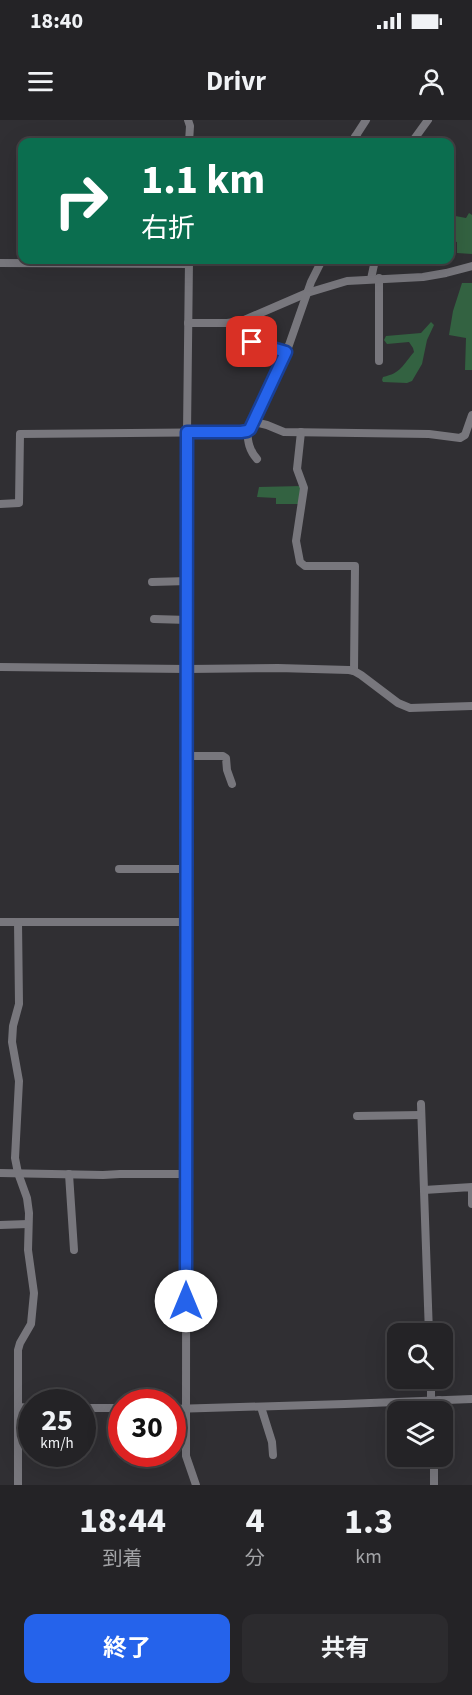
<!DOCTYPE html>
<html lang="ja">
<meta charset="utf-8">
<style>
:root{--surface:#242326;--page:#2c2b2e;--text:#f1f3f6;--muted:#a3a4a7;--line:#414043;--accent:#2563eb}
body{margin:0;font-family:"Source Sans 3","Noto Sans JP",sans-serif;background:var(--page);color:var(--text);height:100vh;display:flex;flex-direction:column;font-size:22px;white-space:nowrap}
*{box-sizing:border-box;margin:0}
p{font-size:20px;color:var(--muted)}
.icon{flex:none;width:33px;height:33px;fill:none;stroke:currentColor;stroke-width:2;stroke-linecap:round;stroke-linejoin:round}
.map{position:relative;height:1365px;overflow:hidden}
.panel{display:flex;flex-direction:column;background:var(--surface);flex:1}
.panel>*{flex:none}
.top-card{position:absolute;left:18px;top:18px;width:436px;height:126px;border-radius:12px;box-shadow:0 6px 24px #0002,0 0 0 2px var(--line);background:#0b6e4f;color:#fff;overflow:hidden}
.controls{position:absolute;left:387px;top:1203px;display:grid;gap:12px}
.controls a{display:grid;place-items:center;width:66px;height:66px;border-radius:12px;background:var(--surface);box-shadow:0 6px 24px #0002,0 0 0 2px var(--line);font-size:30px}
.speed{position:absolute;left:18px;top:1269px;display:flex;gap:12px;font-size:30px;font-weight:700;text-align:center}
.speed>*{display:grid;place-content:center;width:78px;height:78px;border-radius:50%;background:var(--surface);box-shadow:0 6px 24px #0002,0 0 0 2px var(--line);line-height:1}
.speed small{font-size:15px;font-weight:400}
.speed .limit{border:9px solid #d22;background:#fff;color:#111}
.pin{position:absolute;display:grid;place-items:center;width:51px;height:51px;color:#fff;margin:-26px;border-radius:12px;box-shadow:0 3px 9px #0006}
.me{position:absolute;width:66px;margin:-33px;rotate:0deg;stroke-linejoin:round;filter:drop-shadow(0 0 4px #0008)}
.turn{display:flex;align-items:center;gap:21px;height:126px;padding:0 24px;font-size:27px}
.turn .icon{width:78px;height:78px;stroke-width:2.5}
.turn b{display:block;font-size:42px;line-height:51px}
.eta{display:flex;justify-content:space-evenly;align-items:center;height:102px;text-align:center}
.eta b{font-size:36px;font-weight:700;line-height:42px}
.primary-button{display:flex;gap:12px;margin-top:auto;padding:12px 24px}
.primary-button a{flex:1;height:69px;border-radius:12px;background:var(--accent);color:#fff;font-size:24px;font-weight:700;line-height:69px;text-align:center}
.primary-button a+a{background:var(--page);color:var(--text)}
.status{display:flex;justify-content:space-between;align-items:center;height:42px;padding:0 30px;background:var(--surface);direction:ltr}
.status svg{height:16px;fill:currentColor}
header{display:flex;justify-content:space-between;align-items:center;height:78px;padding:0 24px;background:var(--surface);font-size:27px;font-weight:700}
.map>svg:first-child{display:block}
.green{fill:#336241}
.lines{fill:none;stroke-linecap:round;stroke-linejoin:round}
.minor{stroke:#78777d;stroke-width:8}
.route-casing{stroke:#184099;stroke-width:15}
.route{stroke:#2563eb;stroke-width:10}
</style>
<div class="status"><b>18:40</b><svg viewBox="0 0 49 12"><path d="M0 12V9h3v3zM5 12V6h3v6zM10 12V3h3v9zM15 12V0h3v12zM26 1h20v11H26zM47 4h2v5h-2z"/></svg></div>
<header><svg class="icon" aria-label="menu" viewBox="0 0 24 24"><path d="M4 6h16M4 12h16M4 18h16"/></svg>Drivr<svg class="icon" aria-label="person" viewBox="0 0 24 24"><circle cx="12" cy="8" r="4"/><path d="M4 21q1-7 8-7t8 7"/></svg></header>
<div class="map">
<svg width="472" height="1365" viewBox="0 0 472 1365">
<rect width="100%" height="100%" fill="#302f33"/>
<!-- green -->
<g class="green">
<path d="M469,93l3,2v39l-15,-1v-11l-7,-1v-26l16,3z"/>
<path d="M462,163h10v87h-7l1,-32 -17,-3 4,-24z"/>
<path d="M431,202l3,3 -7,15 -5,24 -10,17 -5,2 -24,-1 -1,-2 1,-3c18,-4 19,-11 31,-25l-1,-4 -4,-6 -22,2 -3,-4 2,-4 35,-3z"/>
<path d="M302,366l-2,18h-24v-6l-19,-1 2,-10z"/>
</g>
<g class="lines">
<!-- minor -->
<g class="minor">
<path d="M188,0l2,6 -1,16"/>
<path d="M355,17l9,5"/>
<path d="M353,22l2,-5 11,-17"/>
<path d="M412,22l16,-22"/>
<path d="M189,140l-2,172 -1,977v47l10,29"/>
<path d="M0,143l189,1"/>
<path d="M379,158v83"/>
<path d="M371,159l4,-19"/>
<path d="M242,201l8,18 5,4 31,9"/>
<path d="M188,203h39l15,-2 65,-28 40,-12 76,-4 23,-4 26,-7"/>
<path d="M254,302l13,3 17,7 145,2 31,4 5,-3 7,-20"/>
<path d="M247,311c1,11 2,19 10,28"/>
<path d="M301,312l-4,37 7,19 -8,53 4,21 5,4h50l-1,105"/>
<path d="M0,384l19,-1 1,-69 221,-2 9,-3 39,-84 22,-63 11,-22"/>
<path d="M152,462l36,-1"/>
<path d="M154,499l34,1"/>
<path d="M0,547l187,2 91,-1 71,2 5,1 7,4 37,28 12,5 62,-2"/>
<path d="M187,636h36l3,2 1,12 5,14"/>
<path d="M119,749h68"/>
<path d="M0,802h187"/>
<path d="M18,802l1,82 -6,22 -1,16 7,39 -4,77 3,15 9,25 2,15 -1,37 6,43 -3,31 -11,19 -2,7v135"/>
<path d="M421,984l8,230"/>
<path d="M357,996l64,-1"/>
<path d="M0,1053l103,2 17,-1h66"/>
<path d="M69,1054l5,76"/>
<path d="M424,1070l48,-3v17"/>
<path d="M0,1105l28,-1"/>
<path d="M431,1258v22"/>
<path d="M18,1287l14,1"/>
<path d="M261,1287l11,35 1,13"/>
<path d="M82,1288h40"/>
<path d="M172,1289l173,-5 127,-5"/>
<path d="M439,1292v-12"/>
<path d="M434,1365v-29"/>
</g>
</g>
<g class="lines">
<defs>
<path id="route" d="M186,1181l1,-869h54l6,-1 3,-2 36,-77 -34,-10"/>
</defs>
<!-- route casing -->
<use href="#route" class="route-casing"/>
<!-- route -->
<use href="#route" class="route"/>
</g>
</svg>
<div class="controls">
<a><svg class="icon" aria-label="search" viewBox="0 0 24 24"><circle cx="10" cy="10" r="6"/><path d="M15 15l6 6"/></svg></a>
<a><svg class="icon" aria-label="layers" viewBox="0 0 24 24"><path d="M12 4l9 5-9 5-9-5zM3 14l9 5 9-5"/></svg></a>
</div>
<div class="speed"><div>25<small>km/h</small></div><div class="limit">30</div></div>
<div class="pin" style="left:252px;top:222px;background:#d93025"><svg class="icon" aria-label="arrive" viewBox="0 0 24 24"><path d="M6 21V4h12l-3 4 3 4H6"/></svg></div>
<svg class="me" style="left:186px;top:1181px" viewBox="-20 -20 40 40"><circle r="19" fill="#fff"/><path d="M0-13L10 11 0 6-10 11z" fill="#2563eb"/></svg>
<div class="top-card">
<div class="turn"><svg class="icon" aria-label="right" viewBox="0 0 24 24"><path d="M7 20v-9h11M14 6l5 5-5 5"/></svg><div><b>1.1 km</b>右折</div></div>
</div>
</div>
<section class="panel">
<div class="eta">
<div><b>18:44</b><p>到着</p></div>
<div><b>4</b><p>分</p></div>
<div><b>1.3</b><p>km</p></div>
</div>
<div class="primary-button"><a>終了</a><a>共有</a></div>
</section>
